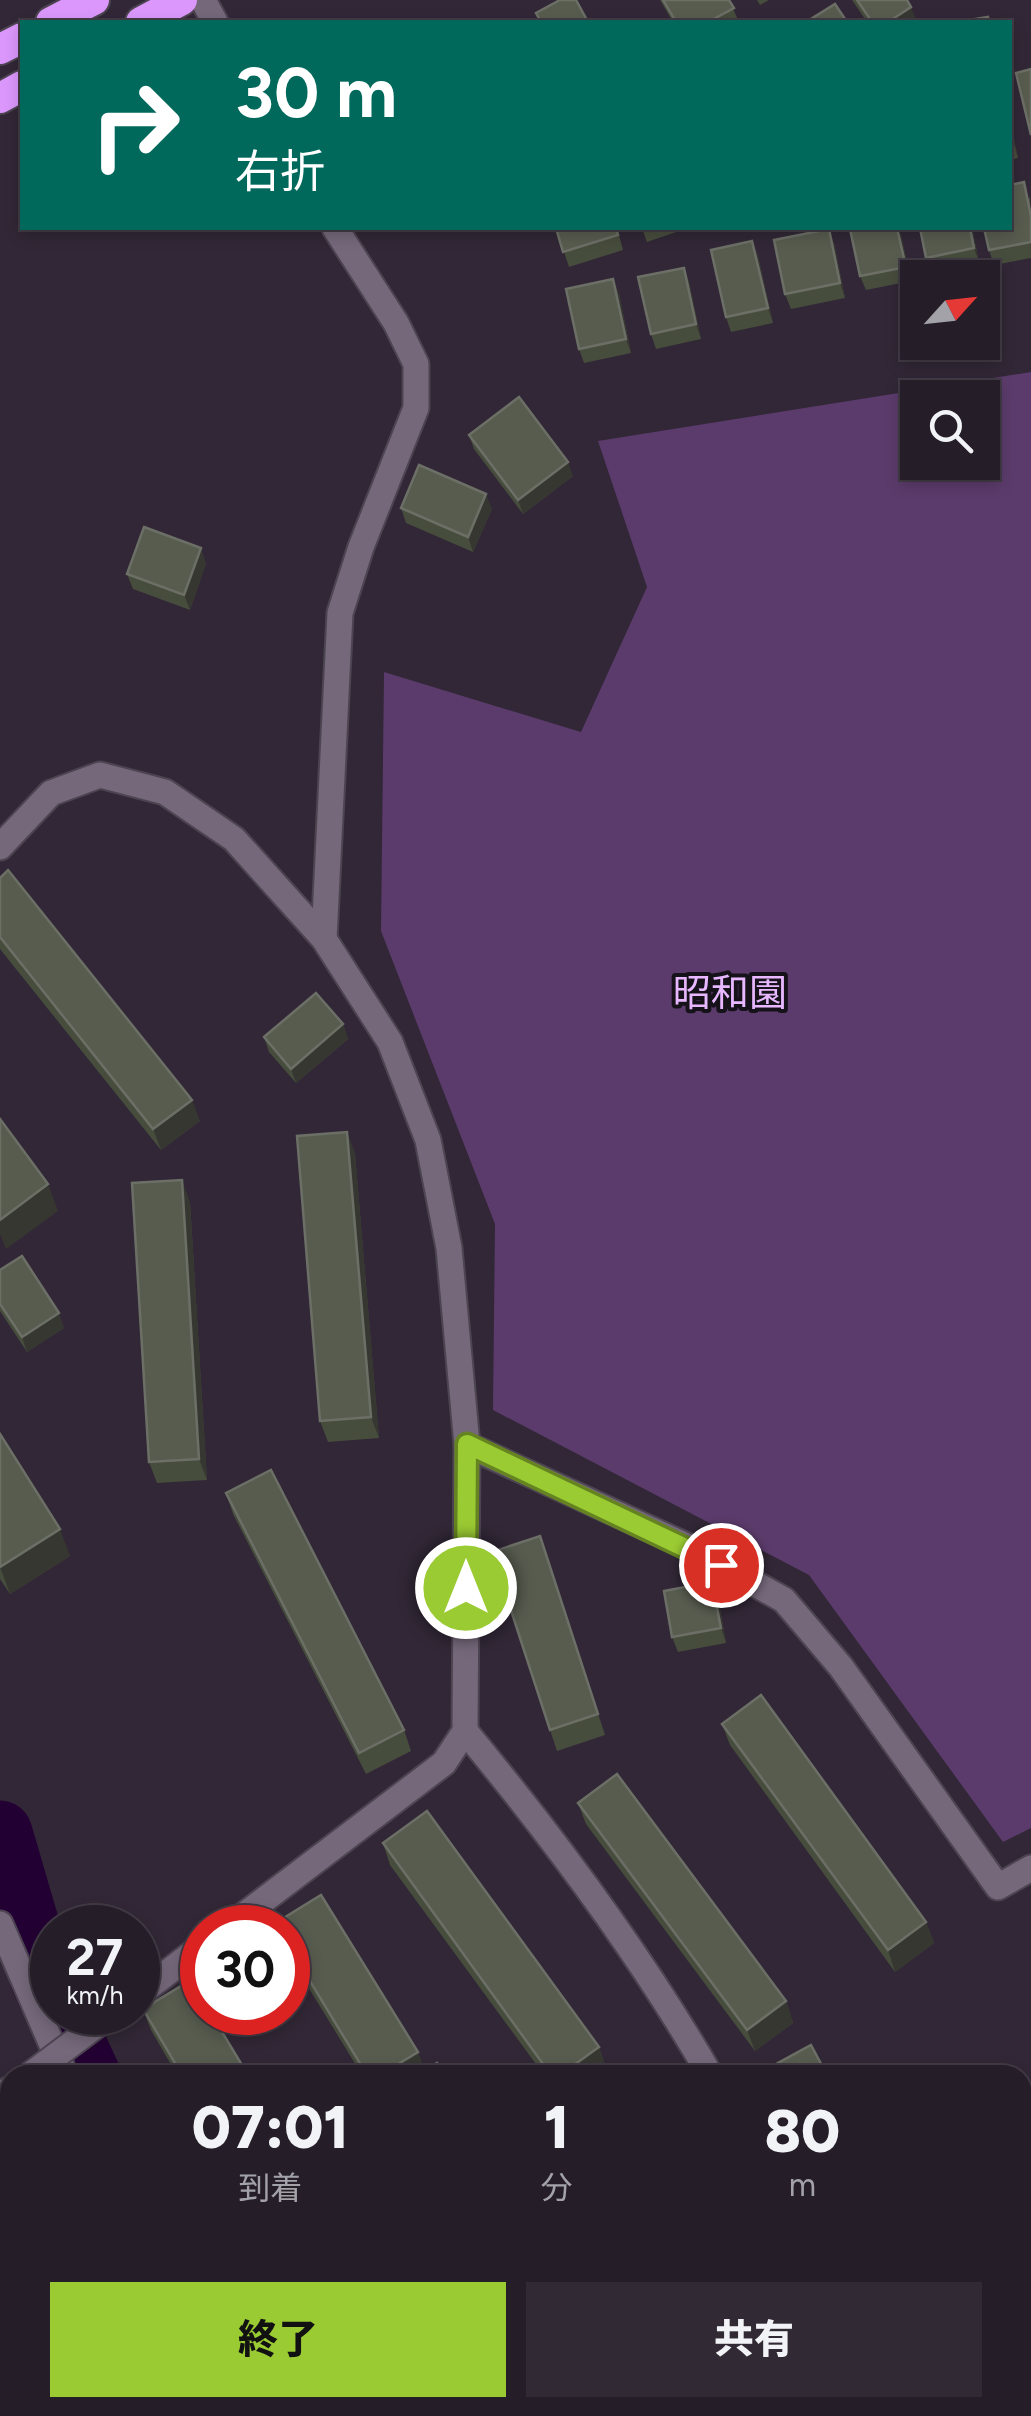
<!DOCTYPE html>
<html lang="ja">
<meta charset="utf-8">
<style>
:root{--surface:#251d28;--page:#312a34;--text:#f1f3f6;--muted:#a3a2a8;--line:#423b45;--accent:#9bcb33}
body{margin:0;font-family:Figtree,"Noto Sans JP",sans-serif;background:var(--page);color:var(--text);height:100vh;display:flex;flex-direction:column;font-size:38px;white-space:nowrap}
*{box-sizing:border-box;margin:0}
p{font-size:32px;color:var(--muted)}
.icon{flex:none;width:55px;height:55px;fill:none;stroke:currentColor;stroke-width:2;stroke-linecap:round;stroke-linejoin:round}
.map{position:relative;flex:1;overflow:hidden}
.panel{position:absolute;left:0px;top:2065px;width:1032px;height:352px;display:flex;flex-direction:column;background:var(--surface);border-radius:30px 30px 0 0;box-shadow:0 5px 15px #0003,0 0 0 2px var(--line)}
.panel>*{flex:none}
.hud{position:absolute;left:20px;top:20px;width:992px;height:210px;border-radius:0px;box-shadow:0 5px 15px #0003,0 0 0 2px var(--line);background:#00695c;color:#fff;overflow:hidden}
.needle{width:65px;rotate:63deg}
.buttons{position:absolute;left:900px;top:260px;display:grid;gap:20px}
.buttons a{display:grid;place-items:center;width:100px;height:100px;border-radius:0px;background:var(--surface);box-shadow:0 5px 15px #0003,0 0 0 2px var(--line);font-size:50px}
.speed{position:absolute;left:30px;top:1905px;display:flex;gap:20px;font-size:50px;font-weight:700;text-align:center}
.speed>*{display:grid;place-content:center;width:130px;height:130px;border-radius:50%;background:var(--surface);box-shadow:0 5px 15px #0003,0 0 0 2px var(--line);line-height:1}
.speed small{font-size:25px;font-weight:400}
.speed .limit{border:15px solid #d22;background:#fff;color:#111}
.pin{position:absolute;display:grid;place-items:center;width:85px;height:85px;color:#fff;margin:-42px;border:5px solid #fff;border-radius:50%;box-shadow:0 2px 10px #0007}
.me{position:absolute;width:110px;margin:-55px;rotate:0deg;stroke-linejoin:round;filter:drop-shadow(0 0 8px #0008)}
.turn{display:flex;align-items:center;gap:35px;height:210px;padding:0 50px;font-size:45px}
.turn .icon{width:130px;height:130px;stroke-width:2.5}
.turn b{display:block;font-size:70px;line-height:85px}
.eta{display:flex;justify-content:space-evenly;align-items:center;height:170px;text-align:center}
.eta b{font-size:60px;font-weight:800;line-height:70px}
.button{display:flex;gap:20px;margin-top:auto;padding:20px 50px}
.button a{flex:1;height:115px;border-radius:0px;background:var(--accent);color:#111;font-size:40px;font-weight:800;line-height:115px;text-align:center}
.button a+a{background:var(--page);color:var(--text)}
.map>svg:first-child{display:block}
.green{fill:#5b3b6b;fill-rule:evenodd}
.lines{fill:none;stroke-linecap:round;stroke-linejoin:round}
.river{stroke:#230033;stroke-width:65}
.minor-casing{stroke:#4d4451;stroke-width:29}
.highway-casing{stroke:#4d4451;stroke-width:34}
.minor{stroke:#74687a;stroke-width:25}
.highway{stroke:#db97fc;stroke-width:30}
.minor-bridge-casing{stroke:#4d4451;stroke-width:29;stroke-linecap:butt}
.minor-bridge{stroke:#74687a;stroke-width:25}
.wall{fill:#474d3d}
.shaded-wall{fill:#373732}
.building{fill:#575c4f;stroke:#6c6f66;stroke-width:2.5}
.route-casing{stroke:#658421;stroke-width:25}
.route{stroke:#9bcb33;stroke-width:18}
.labels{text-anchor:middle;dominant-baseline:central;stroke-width:8;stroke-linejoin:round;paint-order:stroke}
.park-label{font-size:38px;fill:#e7b8ff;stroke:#161219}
</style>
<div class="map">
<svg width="1031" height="2416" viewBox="0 0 1031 2416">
<rect width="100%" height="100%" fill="#312736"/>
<!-- green -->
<path class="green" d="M1031,372v1456l-28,14 -194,-267 -316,-165 2,-186 -114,-293 3,-259 197,60 66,-145 -49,-146zM918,398h64v64h-64z"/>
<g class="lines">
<!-- river -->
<g class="river">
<path d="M0,1833l42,144 10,22"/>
<path d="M59,2012l29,63"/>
<path d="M271,2408l4,8"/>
</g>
<defs>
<g id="minor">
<path d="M203,0l12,22"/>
<path d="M0,847l51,-54 49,-18 65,17 69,47 90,100 66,103 38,98 21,108 18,197 -2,286 -21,32 -217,165"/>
<path d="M324,939l16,-326 21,-66 55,-139v-44l-20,-41 -61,-95"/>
<path d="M467,1445l222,102 95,53 57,67 157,220 33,-19"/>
<path d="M465,1731c87,105 177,226 245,344"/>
<path d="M0,1924l65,151"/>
<path d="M138,1995l64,-49"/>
<path d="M0,2096l10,-7"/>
<path d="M248,2408l4,8"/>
<path d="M538,2408l2,8"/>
<path d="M872,2408l5,8"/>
<path d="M661,2416l14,-8"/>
</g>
<g id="highway">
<path d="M51,22l43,-22"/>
<path d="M141,22l41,-22"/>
<path d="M0,49l22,-11"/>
<path d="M0,98l22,-12"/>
</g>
</defs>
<!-- minor casing -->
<use href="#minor" class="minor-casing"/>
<!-- highway casing -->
<use href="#highway" class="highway-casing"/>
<!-- minor -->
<use href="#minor" class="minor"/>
<!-- highway -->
<use href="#highway" class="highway"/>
<defs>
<path id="minor-bridge" d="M30,2075l84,-63"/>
</defs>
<!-- minor-bridge casing -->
<use href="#minor-bridge" class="minor-bridge-casing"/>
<!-- minor-bridge -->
<use href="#minor-bridge" class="minor-bridge"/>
</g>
<!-- wall -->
<g class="wall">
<path d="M660,0h69l10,22h-66z"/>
<path d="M757,0h12l-9,5z"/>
<path d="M852,0h55l10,22h-50z"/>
<path d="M1010,122l8,36 -8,2z"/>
<path d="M1030,197l1,61 -37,7 -5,-15z"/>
<path d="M556,228h61l6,22 -54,17z"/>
<path d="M642,228h39l1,2 -35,12z"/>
<path d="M972,228l7,34 -47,10 -6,-14z"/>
<path d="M901,235l10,46 -45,9 -6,-14z"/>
<path d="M752,241l6,15 15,67 -42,9 -5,-15z"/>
<path d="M834,243l11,55 -54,11 -6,-15z"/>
<path d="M684,268l5,14 12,57 -45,10 -5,-15z"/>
<path d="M619,293l12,60 -47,10 -5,-14z"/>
<path d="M469,435l104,41 -50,38 -49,-65z"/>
<path d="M401,508l91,1 -19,43 -67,-29z"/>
<path d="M206,563l-16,47 -57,-21 -6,-15z"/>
<path d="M0,878l200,243 -39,29 -161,-201z"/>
<path d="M343,1024l5,15 -52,44 -27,-31 -5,-15z"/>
<path d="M347,1132l8,22 24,284 -51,4 -8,-21z"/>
<path d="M190,1202l17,278 -50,3 -8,-21z"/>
<path d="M0,1270l64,58 -37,24 -27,-41z"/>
<path d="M0,1434l70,122 -60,38 -10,-15z"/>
<path d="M226,1493l178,237 7,21 -45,23 -133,-260z"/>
<path d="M540,1536l65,199 -48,16 -7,-21z"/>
<path d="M718,1597l8,46 -48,9 -6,-15z"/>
<path d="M722,1724l204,198 8,21 -39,29 -165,-227z"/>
<path d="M578,1803l208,198 7,22 -38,28 -169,-227z"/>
<path d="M383,1843l216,204 7,21 -9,7h-53l-154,-210z"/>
<path d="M321,1895l97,157 6,18 13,-7 7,12h-82l-74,-121v-26h-12l-2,-4z"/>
<path d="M143,2009l105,66h-71l-26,-45z"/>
<path d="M10,2110v112l-10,7v-112z"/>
<path d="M569,2408h65l3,8h-64z"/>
<path d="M888,2408h61l5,8h-61z"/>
</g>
<!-- shaded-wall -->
<g class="shaded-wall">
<path d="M911,7l6,15h-29z"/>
<path d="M1010,122l8,36 -8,-27z"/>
<path d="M897,228l4,7 10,46 -5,-14z"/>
<path d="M970,228h2l7,34 -5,-14z"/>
<path d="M829,229l5,14 11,55 -5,-15z"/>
<path d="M752,241l6,15 15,67 -5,-15z"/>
<path d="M684,268l5,14 12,57 -5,-15z"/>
<path d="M613,279l6,14 12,60 -5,-14z"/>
<path d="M568,462l5,14 -50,38 -5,-14z"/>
<path d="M486,494l6,15 -19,43 -5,-15z"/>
<path d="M201,548l5,15 -16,47 -6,-15z"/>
<path d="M343,1024l5,15 -52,44 -5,-14z"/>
<path d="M192,1100l8,21 -39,29 -8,-21z"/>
<path d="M347,1132l8,22 24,284 -8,-21z"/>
<path d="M182,1180l8,22 17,278 -8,-21z"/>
<path d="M48,1184l10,27 -52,38 -6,-15v-14z"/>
<path d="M59,1313l5,15 -37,24 -5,-15z"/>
<path d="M60,1529l10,27 -60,38 -10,-27z"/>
<path d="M712,1582l6,15 8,46 -5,-15z"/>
<path d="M926,1922l8,21 -39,29 -7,-22z"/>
<path d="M786,2001l7,22 -38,28 -8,-21z"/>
<path d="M599,2047l7,21 -9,7h-37z"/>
<path d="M418,2052l7,21 -3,2h-42z"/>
<path d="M0,2195l10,25v2l-10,7z"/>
</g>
<!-- building -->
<g class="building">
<path d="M560,0h16l12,22h-47l-5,-9z"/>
<path d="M663,0h66l5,8 -26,14h-32z"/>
<path d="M857,0h50l4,7 -23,15h-16z"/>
<path d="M835,4l12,18h-41z"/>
<path d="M988,17l1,5h-32z"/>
<path d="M1031,69v66l-15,-62z"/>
<path d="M1024,182l7,34v26l-42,8 -5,-22h26v-43z"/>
<path d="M556,228h60l2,7 -55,17z"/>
<path d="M858,228h39l9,39 -46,9 -10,-47z"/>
<path d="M920,228h50l4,20 -48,10z"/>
<path d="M829,229l11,54 -55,11 -11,-54z"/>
<path d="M752,241l16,67 -42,9 -15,-67z"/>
<path d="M684,268l12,56 -45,10 -13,-57z"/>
<path d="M613,279l13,60 -47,10 -13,-60z"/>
<path d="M519,397l49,65 -50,38 -49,-65z"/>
<path d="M419,465l67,29 -18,43 -67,-29z"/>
<path d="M144,527l57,21 -17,47 -57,-21z"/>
<path d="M8,870l184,230 -39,29 -153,-192v-59z"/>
<path d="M316,993l27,31 -52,45 -27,-32z"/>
<path d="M0,1119l48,65 -48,36z"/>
<path d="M347,1132l24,285 -51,4 -23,-285z"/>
<path d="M182,1180l17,279 -50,3 -17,-279z"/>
<path d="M22,1256l37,57 -37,24 -22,-33v-34z"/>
<path d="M0,1434l60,95 -60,38z"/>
<path d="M271,1470l133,260 -45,23 -133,-260z"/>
<path d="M540,1536l58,178 -48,16 -58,-178z"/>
<path d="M712,1582l9,46 -49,9 -8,-46z"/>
<path d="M761,1695l165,227 -38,28 -166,-226z"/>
<path d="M617,1774l169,227 -39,29 -169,-227z"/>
<path d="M427,1811l172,236 -39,28h-9l-168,-232z"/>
<path d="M321,1895l97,157 -38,23h-13l-79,-130v-17h-12l-2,-4z"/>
<path d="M191,1980l11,20v12h8l38,63h-66l-39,-66z"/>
<path d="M811,2045l16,30h-71z"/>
<path d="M437,2063l7,12h-28z"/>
<path d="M10,2110v87l-10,-2v-78z"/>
<path d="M1022,2398l8,15 -6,3h-48l-5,-8h51z"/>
<path d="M385,2408h5l4,8h-28z"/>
<path d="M455,2408h66l3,8h-66z"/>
<path d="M573,2408h45l-15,8h-26z"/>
<path d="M756,2408h51l4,8h-50z"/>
<path d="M891,2408h16l-11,7z"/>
<path d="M929,2408h20l5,8h-40z"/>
<path d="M728,2409l4,7h-16z"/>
</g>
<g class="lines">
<defs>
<path id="route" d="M466,1588l1,-144 254,121"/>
</defs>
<!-- route casing -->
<use href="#route" class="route-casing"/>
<!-- route -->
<use href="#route" class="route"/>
</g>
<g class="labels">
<!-- park labels -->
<g class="park-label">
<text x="730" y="993">昭和園</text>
</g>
</g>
</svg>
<div class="buttons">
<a><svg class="needle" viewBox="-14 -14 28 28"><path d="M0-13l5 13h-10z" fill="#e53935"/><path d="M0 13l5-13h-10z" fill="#a3a2a8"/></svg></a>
<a><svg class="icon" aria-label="search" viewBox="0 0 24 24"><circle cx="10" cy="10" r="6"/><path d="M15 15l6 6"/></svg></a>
</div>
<div class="speed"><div>27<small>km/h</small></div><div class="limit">30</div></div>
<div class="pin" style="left:721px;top:1565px;background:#d93025"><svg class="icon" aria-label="arrive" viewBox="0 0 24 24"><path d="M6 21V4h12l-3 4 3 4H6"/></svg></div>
<svg class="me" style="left:466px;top:1588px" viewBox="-20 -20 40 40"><circle r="17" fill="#9bcb33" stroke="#fff" stroke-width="3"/><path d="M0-11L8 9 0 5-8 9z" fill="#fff"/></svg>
<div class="hud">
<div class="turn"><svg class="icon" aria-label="right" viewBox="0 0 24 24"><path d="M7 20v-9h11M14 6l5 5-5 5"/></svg><div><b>30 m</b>右折</div></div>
</div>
<section class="panel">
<div class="eta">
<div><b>07:01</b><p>到着</p></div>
<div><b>1</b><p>分</p></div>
<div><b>80</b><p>m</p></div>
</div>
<div class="button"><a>終了</a><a>共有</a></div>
</section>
</div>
